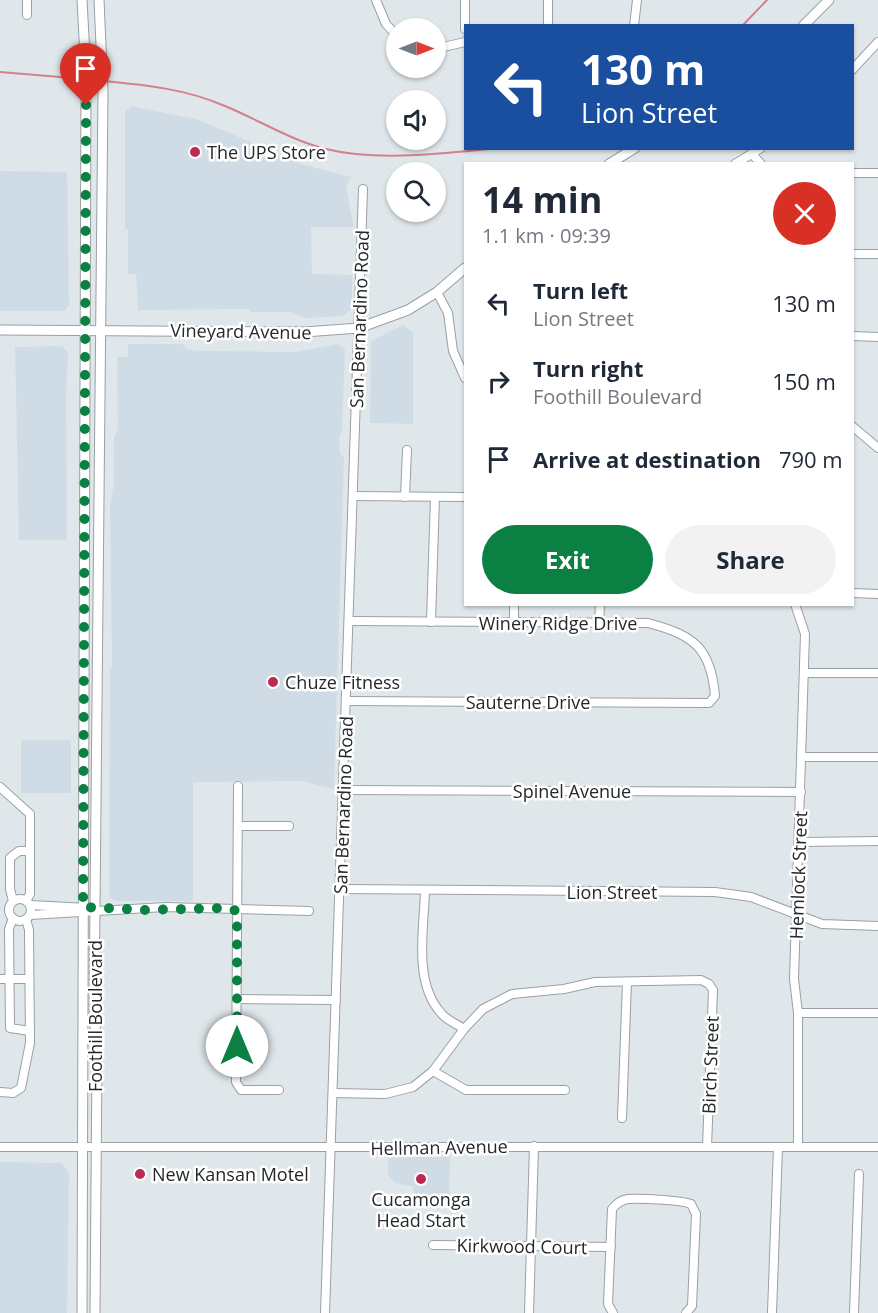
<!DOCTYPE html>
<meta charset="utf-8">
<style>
:root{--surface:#fff;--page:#f2f2f3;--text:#1f2937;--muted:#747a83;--accent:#0b8043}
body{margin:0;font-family:"Open Sans",sans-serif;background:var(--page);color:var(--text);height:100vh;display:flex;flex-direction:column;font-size:22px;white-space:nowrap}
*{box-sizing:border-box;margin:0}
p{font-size:20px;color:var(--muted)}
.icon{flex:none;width:33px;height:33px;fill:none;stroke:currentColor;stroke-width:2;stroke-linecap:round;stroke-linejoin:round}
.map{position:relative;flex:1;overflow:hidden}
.sheet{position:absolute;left:464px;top:162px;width:390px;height:444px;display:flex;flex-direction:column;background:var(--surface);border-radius:0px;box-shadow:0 2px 4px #0004}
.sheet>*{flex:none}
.banner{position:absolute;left:464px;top:24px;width:390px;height:126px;border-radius:0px;box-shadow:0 2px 4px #0004;background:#1a4fa0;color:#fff;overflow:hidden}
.needle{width:39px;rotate:90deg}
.controls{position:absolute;left:386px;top:18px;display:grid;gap:12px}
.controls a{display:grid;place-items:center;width:60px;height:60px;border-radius:50%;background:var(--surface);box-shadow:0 2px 4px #0004;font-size:30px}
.pin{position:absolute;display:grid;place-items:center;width:51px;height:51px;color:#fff;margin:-62px -26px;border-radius:50% 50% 50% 0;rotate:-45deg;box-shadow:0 0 6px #0007}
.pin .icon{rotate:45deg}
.me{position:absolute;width:66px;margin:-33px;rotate:0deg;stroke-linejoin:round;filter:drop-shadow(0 0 4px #0008)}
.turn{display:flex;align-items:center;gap:21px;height:126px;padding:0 18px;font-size:27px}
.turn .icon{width:78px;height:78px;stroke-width:2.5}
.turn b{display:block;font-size:42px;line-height:51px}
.round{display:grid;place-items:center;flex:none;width:63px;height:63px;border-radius:32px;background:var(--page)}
.overview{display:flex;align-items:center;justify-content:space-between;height:102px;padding:0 18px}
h1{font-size:36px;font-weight:700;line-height:45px}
.primary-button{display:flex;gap:12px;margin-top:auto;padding:12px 18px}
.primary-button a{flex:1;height:69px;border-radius:36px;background:var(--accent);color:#fff;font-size:24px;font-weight:700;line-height:69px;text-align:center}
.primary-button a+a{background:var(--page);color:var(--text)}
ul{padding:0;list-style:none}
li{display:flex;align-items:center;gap:18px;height:78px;padding:0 18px}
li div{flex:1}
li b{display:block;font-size:22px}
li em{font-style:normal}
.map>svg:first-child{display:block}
.built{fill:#cfdce6}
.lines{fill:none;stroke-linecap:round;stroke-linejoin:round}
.stream{stroke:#d3818d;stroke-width:2}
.minor-casing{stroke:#9aa0a4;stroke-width:10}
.major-casing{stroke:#9aa0a4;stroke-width:11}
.minor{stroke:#fff;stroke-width:8}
.major{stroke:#fff;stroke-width:9}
.route{stroke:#0b8043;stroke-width:10;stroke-dasharray:0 18}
.poi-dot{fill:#ba2a52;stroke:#fff;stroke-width:2}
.labels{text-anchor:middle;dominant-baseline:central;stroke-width:5;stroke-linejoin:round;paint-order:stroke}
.poi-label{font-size:18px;fill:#252829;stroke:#fff;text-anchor:start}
.street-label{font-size:18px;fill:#252829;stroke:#fff}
</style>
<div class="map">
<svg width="878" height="1313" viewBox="0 0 878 1313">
<rect width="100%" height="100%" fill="#e0e7eb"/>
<!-- built -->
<g class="built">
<path d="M131,106l68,14 102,44 50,13 -5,10 8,40h-43l1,47 40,1v33l-3,3 -6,5 -38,2 -14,-6h-40l-3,-3 -110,1 -2,-36h-8v-45h-3v-117z"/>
<path d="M0,171l67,1 2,132 -4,7h-65z"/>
<path d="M403,325l10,7v92l-43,-1 1,-82z"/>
<path d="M128,344h55l3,5 14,2 96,1 42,-8 7,5 -3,81 -3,8 1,15 4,4 -10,332 -33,-8 -108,1v119h-78l-5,-3 -1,-6 1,-224 2,-1 -2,-161 4,-24v-45l4,-8 -1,-72h11z"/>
<path d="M62,346l6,6 -2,41 1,147h-48l-4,-193z"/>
<rect x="21" y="740" width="50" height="53"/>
<path d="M388,1157h62l-1,50 -35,1 -1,-22 -18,-3 -7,-8z"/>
<path d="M0,1162l62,1 7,11 -2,139h-67z"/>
</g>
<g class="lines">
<!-- stream -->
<g class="stream">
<path d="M742,26l25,-26"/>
<path d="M0,72l84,7"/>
<path d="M104,81c42,4 82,8 121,25 34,14 65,34 101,43 52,13 120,4 173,-1"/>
</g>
<defs>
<g id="minor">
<path d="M27,0v15"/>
<path d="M376,0l10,24 10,11"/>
<path d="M465,0v29"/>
<path d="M548,26v-26"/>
<path d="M634,26l3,-26"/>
<path d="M435,49l30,-7"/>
<path d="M852,70l26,-28"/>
<path d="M752,154l9,10"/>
<path d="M735,164l26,-16"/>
<path d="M852,173h26"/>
<path d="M852,254h26"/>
<path d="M437,292l11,21 5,38 12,27"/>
<path d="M852,336l26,1"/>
<path d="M852,426l26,22"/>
<path d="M353,496l112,1"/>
<path d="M405,497l2,-47"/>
<path d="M852,593l26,1"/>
<path d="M795,604l10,30 -11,345 4,34v134"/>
<path d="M431,622l4,-125"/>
<path d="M514,624v-20"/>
<path d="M599,624l1,-20"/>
<path d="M805,673h73"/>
<path d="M346,701l363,2 6,-7c-4,-49 -22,-61 -67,-73l-299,-2"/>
<path d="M802,757h76"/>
<path d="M238,786l-2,296 5,8h38"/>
<path d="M0,787l30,27v80l-4,7"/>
<path d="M343,790l458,2"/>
<path d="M238,826h51"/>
<path d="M800,842l78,-1"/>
<path d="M340,889l375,3 36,5 71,27 56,2"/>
<path d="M425,891c-1,38 -12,91 16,122 5,7 16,11 23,16"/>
<circle cx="20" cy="910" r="11"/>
<path d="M13,901l-3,-12v-31l9,-7h11"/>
<path d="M30,905l58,3"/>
<path d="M30,915l135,-8 144,4"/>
<path d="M13,918l-4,11 1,99 20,3"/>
<path d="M0,979h29"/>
<path d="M237,999l99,1"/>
<path d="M798,1013h80"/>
<path d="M433,1071l33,19h99"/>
<path d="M0,1092l13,1 8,-5 9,-45 -1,-113 -3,-11"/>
<path d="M333,1093l52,1 28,-7 20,-16 31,-42 19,-20 29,-15 52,-5 31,-7 106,-2 8,4 4,6 -6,157"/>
<path d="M622,1118l5,-136"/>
<path d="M0,1147h878"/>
<path d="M433,1245l178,2"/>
<path d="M325,1313l38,-1124"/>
<path d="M529,1313l5,-167"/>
<path d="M613,1313l-5,-9 4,-95c4,-5 9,-9 16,-10 11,-1 53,1 63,5l5,10 -4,92 -6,7"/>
<path d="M772,1313l6,-166"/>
<path d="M854,1313l5,-139"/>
</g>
<g id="major">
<path d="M82,0l4,75 -4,1238"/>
<path d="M803,26l26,-26"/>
<path d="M609,164l26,-16"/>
<path d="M0,330l304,2 55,-4 49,-18 29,-18 28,-24"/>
<path d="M95,1313l2,-256 -3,-49 9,-917 -4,-91"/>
</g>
</defs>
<!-- minor casing -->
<use href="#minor" class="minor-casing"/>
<!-- major casing -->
<use href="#major" class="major-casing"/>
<!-- minor -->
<use href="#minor" class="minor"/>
<!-- major -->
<use href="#major" class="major"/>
</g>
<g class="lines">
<!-- route -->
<path class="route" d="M86,105l-3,802 63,3 81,-2 10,3v135"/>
</g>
<!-- markers -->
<g class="poi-dot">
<circle cx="195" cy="152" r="6"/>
<circle cx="273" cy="682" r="6"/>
<circle cx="140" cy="1174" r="6"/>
<circle cx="421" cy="1179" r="6"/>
</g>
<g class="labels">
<!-- poi labels -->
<g class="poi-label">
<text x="207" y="152">The UPS Store</text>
<text x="285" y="682">Chuze Fitness</text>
<text x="152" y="1174">New Kansan Motel</text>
<text x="421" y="1199" text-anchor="middle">Cucamonga<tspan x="421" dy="21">Head Start</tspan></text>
</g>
<!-- street labels -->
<g class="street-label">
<text transform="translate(359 319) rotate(-88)">San Bernardino Road</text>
<text transform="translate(241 331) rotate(1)">Vineyard Avenue</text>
<text x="558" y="623">Winery Ridge Drive</text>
<text x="528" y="702">Sauterne Drive</text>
<text x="572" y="791">Spinel Avenue</text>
<text transform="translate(343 805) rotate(-88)">San Bernardino Road</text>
<text transform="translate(798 875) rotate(-88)">Hemlock Street</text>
<text x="612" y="892">Lion Street</text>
<text transform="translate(95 1016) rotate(-90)">Foothill Boulevard</text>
<text transform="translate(710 1065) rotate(-88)">Birch Street</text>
<text transform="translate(439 1147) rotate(-1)">Hellman Avenue</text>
<text transform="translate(522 1246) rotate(1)">Kirkwood Court</text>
</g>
</g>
</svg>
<div class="controls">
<a><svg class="needle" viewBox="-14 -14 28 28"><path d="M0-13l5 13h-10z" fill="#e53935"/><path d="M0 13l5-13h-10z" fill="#747a83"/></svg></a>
<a><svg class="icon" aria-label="sound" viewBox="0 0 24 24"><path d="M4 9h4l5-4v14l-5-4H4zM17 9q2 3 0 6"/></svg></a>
<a><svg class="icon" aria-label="search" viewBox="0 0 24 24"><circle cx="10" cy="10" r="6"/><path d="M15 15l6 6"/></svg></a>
</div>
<div class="pin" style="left:86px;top:105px;background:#d93025"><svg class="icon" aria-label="arrive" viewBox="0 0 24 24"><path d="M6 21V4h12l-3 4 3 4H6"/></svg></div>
<svg class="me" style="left:237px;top:1046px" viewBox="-20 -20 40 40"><circle r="19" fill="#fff"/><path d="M0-13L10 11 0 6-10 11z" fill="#0b8043"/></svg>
<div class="banner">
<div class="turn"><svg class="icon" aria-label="left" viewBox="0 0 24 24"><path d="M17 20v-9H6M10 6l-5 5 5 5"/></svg><div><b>130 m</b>Lion Street</div></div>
</div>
<section class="sheet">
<div class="overview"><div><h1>14 min</h1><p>1.1 km · 09:39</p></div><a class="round" style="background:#d93025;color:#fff"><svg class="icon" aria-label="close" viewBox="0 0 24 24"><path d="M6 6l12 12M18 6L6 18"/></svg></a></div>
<ul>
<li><svg class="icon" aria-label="left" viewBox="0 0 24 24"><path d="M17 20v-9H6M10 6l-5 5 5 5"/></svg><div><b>Turn left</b><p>Lion Street</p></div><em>130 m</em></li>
<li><svg class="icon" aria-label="right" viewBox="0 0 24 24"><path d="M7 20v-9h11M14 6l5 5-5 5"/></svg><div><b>Turn right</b><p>Foothill Boulevard</p></div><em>150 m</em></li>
<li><svg class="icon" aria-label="arrive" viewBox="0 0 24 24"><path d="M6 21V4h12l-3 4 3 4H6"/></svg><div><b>Arrive at destination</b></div><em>790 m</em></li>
</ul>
<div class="primary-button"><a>Exit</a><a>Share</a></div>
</section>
</div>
